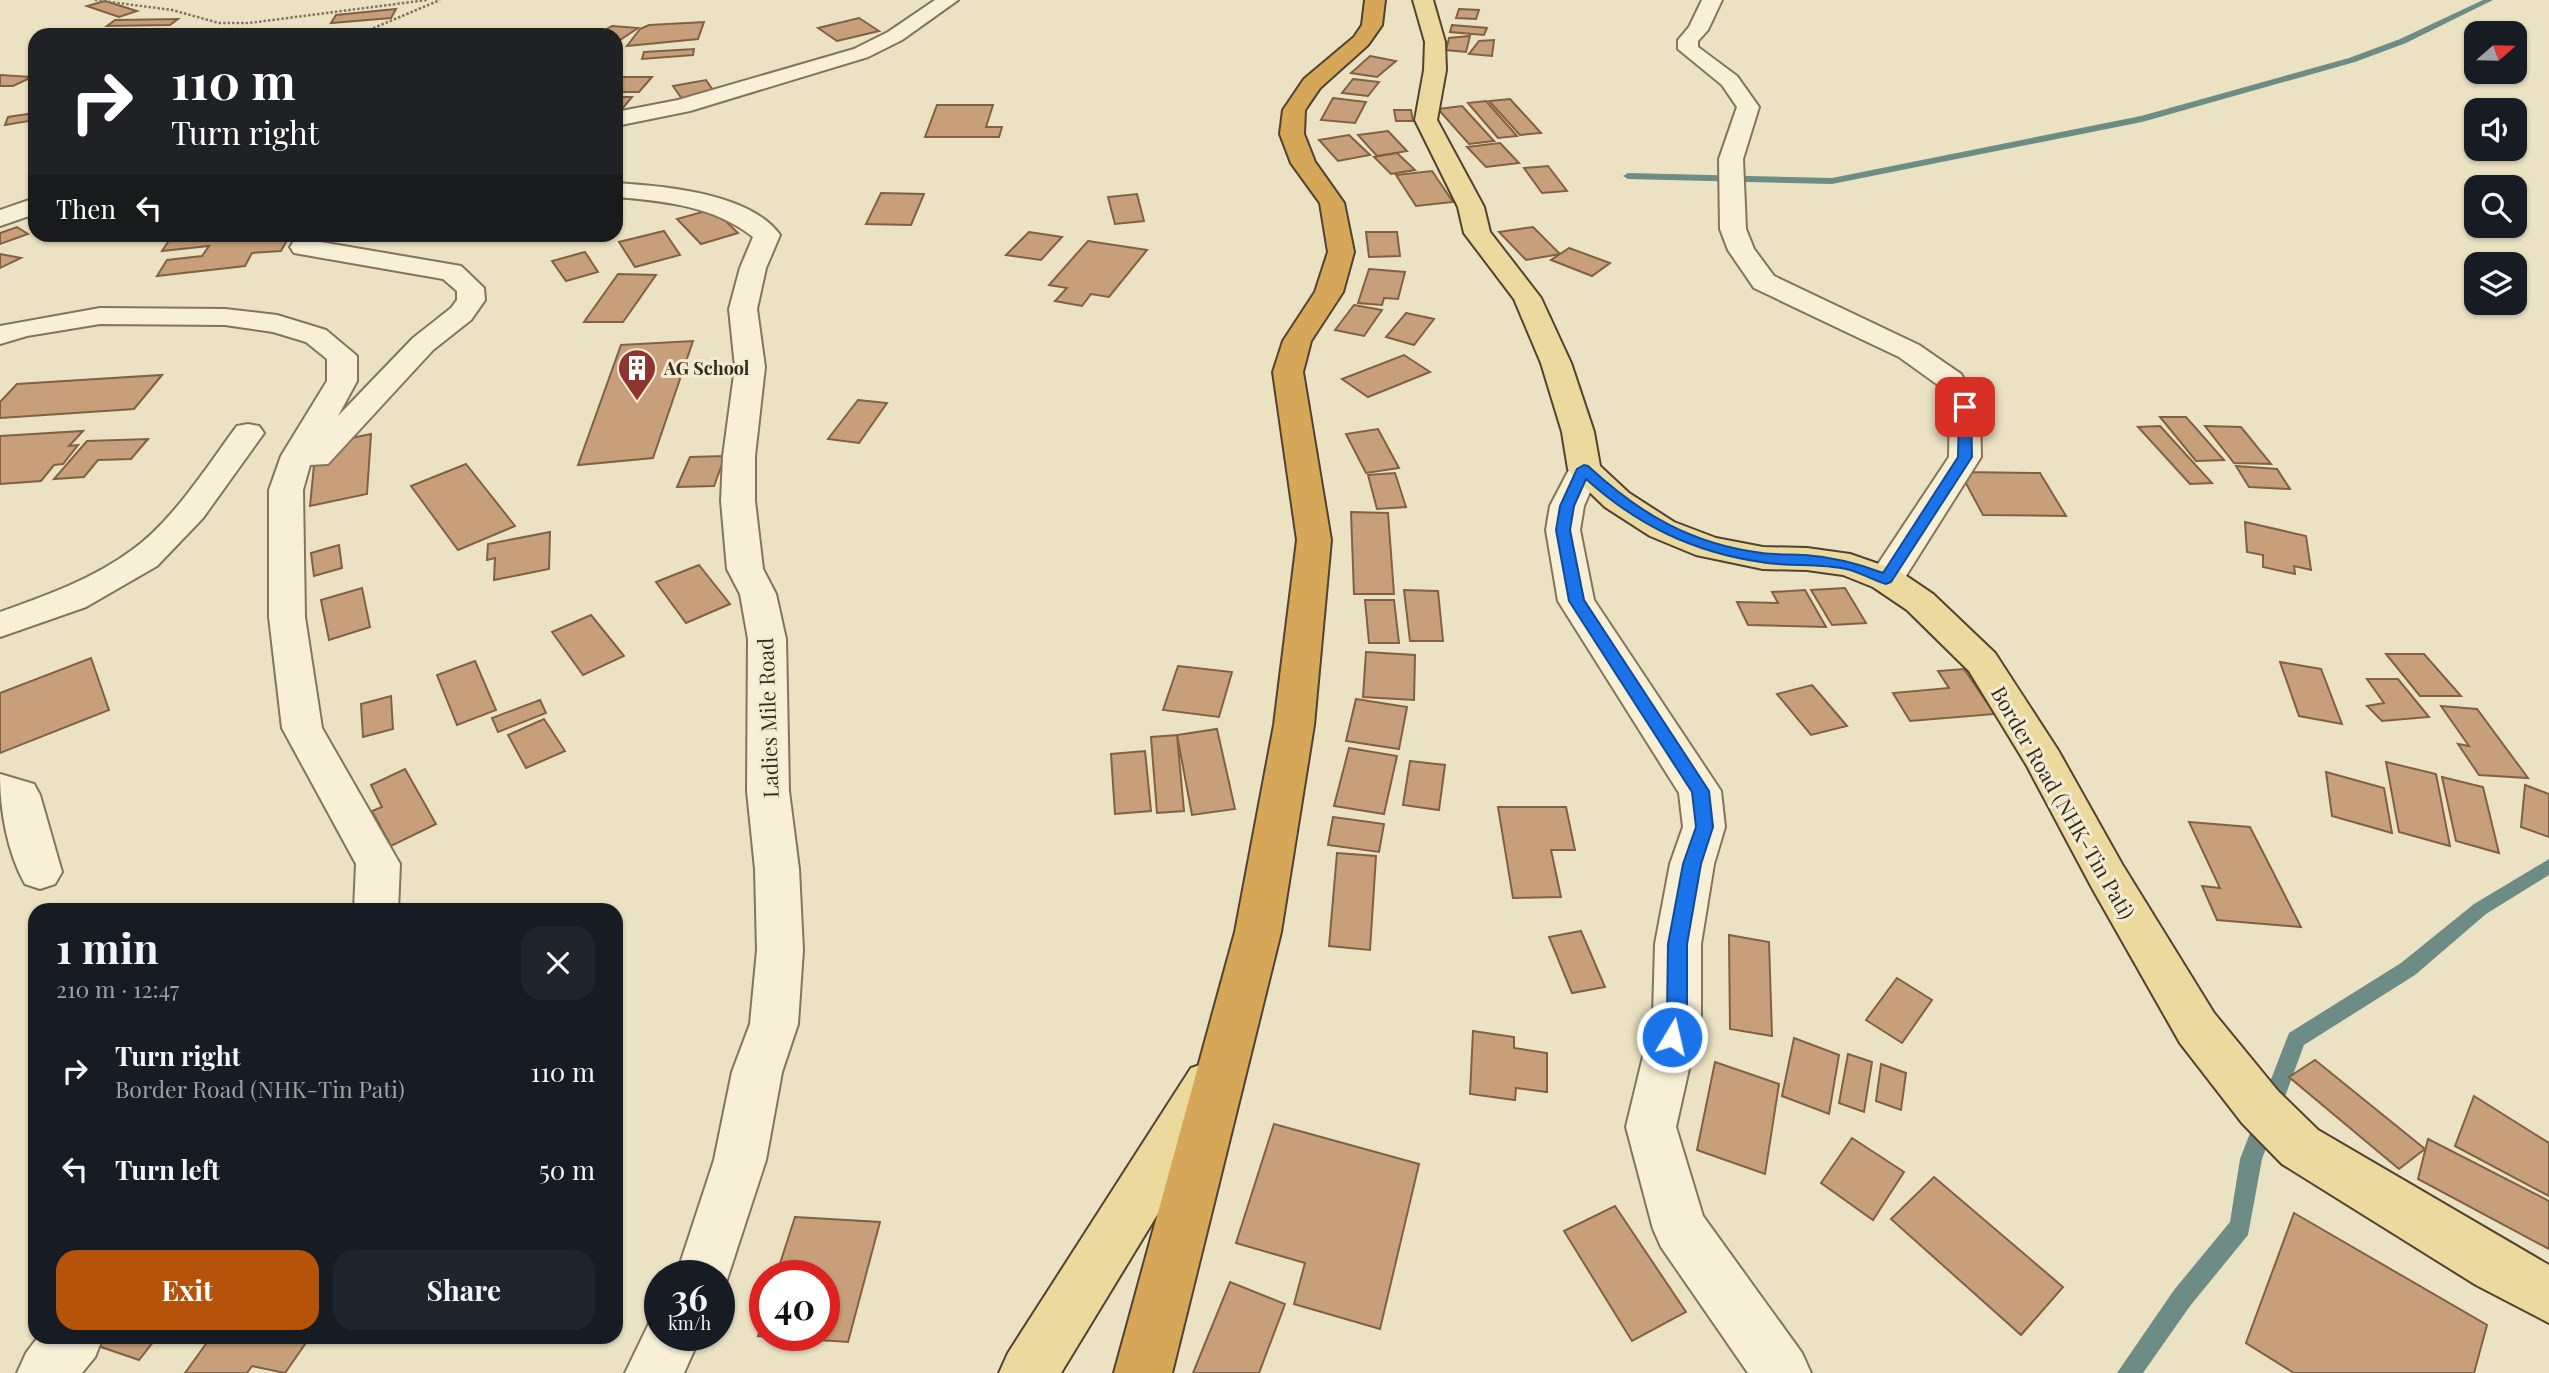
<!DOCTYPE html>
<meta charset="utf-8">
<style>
:root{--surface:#171b24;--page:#20242c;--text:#f1f3f6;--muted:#9ea1a6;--accent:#b45309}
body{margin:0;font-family:"Playfair Display",serif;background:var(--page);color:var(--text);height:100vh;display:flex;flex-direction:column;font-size:26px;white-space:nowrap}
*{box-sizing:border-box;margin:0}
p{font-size:23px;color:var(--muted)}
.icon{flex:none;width:38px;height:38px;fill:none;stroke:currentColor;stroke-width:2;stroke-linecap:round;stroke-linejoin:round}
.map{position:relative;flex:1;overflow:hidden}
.sheet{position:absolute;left:28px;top:903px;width:595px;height:441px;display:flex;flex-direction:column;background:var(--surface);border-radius:21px;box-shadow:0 2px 5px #0004}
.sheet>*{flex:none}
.guide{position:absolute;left:28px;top:28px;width:595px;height:214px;border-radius:21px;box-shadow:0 2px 5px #0004;background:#202124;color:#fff;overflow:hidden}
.needle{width:46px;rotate:70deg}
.tools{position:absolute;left:2464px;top:21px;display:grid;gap:14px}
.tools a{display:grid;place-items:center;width:63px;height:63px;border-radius:14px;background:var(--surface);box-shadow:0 2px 5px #0004;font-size:35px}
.speed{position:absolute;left:644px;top:1260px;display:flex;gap:14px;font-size:35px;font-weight:700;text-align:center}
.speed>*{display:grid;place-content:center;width:91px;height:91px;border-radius:50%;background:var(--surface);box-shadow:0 2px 5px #0004;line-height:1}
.speed small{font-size:18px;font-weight:400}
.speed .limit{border:10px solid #d22;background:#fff;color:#111}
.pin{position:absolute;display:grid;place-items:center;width:60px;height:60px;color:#fff;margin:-30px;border-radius:14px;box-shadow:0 4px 10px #0006}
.me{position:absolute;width:77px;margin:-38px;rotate:9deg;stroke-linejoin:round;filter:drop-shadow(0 0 5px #0008)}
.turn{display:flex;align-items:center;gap:24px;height:147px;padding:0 28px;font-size:32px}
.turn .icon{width:91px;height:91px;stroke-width:2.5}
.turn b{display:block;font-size:49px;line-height:60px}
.then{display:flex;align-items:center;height:66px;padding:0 28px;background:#0003;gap:14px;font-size:26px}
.round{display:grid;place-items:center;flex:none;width:74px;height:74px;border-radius:21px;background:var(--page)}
.summary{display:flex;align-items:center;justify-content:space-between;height:119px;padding:0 28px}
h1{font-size:42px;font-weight:700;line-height:52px}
.cta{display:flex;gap:14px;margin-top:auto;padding:14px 28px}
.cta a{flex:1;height:80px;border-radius:21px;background:var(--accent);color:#fff;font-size:28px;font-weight:700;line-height:80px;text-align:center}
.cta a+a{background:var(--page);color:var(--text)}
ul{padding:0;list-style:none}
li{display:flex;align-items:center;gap:21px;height:98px;padding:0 28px}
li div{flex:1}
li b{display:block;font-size:26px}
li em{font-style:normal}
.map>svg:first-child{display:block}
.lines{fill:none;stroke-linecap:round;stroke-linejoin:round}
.stream{fill:#6d8c86;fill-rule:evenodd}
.building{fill:#c7a07b;stroke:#826042;stroke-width:2}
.minor-casing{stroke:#84745b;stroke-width:4}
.major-casing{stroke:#52422f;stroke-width:4}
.highway-casing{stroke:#52422f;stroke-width:4}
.path{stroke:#84745b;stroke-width:2.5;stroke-dasharray:2.5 2;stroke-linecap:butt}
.minor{fill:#f7efd6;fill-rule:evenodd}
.major{fill:#ecd99d;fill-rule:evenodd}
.highway{fill:#d6a759;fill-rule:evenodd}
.route{fill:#1a73e8;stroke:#114b97;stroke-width:2}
.labels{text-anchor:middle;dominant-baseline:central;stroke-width:6;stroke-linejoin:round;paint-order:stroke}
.far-poi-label{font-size:18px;font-weight:bold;fill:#352b1e;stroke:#f3ecd3;text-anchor:start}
.street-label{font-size:21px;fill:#352b1e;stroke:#f3ecd3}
</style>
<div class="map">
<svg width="2549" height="1373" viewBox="0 0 2549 1373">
<rect width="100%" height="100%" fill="#ebe2c3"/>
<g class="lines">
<!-- stream -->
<g class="stream">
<path d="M2483,0h10l-87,43 -51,19 -213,60 -310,62 -204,-5 -5,-3 5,-3 204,5 309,-62 208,-58 51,-19z"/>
<path d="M2549,859v16l-63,39 -71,61 -111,70 -42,114 -14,76 -58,71 -47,67h-26l57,-83 56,-68 10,-63 49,-126 112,-70 73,-59z"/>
</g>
</g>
<!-- building -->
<g class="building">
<path d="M105,1l32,10 -18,6 -32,-11z"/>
<path d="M396,9l-5,9 -60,5 5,-8z"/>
<path d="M1459,9l20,1 -3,9 -20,-1z"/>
<path d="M859,18l20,13 -42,10 -19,-13z"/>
<path d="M178,19l-8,6 -63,1 8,-6z"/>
<path d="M704,22l-6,17 -71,7 13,-17 9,-4z"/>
<path d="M1452,25l35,3 -3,7 -34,-3z"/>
<path d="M612,26l26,2 -18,12h-4v-5h-36l10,-6 15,1z"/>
<path d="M1470,36l-4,16 -20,-2 3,-12z"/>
<path d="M1494,40l-2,16 -23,-2 10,-13z"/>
<path d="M694,49l-1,6 -51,4 2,-7z"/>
<path d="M1370,56l26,5 -19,16 -26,-4z"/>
<path d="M0,75l32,2 -19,9h-13z"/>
<path d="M616,77h36l-13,15h-23z"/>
<path d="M1353,79l26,3 -11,14 -26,-3z"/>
<path d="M706,80l9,13 -33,6 -9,-13z"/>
<path d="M616,97h16l-14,17h-2z"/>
<path d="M1333,98l33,4 -11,21 -34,-3z"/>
<path d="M1510,99l31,34 -21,2 -31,-34z"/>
<path d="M1486,101l31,35 -19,2 -30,-35z"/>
<path d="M937,105h56l-7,22h16l-3,10h-74z"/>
<path d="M1462,106l32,35 -25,3 -31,-35z"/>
<path d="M1394,110h17l2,11h-17z"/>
<path d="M35,113v7l-30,5 3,-8z"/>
<path d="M1388,131l19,20 -30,5 -19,-21z"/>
<path d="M1349,135l21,20 -32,6 -19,-21z"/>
<path d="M1500,143l19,20 -33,4 -19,-20z"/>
<path d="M1397,153l18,17 -24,4 -17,-17z"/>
<path d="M1548,166l19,25 -25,2 -18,-25z"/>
<path d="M1432,171l21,31 -37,4 -20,-31z"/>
<path d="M881,193l43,1 -13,31 -45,-1z"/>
<path d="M1137,194l7,27 -29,3 -7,-27z"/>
<path d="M713,209l25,24 -37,11 -24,-25z"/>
<path d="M17,227l11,7 -28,10v-11z"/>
<path d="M1533,227l27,27 -34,6 -27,-28z"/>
<path d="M664,231l16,24 -45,12 -16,-25z"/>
<path d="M1029,232l33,5 -21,23 -35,-5z"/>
<path d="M1366,232h31l3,24 -31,1z"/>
<path d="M210,234h50l-4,6 33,-3 -8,14 -29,2 -7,13 -88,10 10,-16 35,-4 7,-10 -47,5 8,-12z"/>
<path d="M1088,241l59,9 -38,47 -18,-3 -9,12 -27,-5 12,-13 -18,-3z"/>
<path d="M1569,248l41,15 -18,13 -41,-16z"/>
<path d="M585,252l13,20 -32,9 -14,-20z"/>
<path d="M0,254l21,4 -21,10z"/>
<path d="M1369,269l36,3 -7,27 -14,-1 -2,7 -24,-2z"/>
<path d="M618,274l38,1 -33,47h-39z"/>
<path d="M1354,305l28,5 -18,26 -29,-6z"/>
<path d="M1406,313l28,6 -20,26 -28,-8z"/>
<path d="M693,341l-40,117 -75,7 43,-120z"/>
<path d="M1404,355l26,17 -62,25 -26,-18z"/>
<path d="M162,375l-28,34 -134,9v-16l17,-18z"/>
<path d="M858,400l29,3 -28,40 -31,-4z"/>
<path d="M2160,417h26l38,43 -28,1z"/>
<path d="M2160,426l52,57 -22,1 -52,-57z"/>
<path d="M2205,426l36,1 30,37 -37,-1z"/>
<path d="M1378,429l21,39 -33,5 -20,-39z"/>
<path d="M83,431l-14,15 9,-1 -15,19 -9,1 -13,16 -41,3v-48z"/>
<path d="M371,434l-4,60 -57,12 6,-61z"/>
<path d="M148,439l-17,20 -33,1 -14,17 -30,2 33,-38z"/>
<path d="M725,456l-11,30 -37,1 13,-30z"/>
<path d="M466,464l49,62 -57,24 -47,-64z"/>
<path d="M2236,466l41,3 13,20 -41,-2z"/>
<path d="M1960,472l80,1 26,43 -83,-1z"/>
<path d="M1395,473l11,34 -29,2 -9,-34z"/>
<path d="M1351,512l37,1 6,81h-40z"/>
<path d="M2245,522l61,14 5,34 -17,-4 1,8 -32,-7v-12l-16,-3z"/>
<path d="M550,532l-1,37 -55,11 1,-22 -8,2 1,-16z"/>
<path d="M339,545l3,23 -28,8 -3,-23z"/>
<path d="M699,565l31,39 -44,19 -30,-41z"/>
<path d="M362,588l8,39 -41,13 -8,-40z"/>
<path d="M1845,588l21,35 -34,2 -21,-35z"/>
<path d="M1404,590l34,1 5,50h-33z"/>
<path d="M1805,590l21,37 -78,-2 -11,-23 41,1 -6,-11z"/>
<path d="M1365,600h29l5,43h-30z"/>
<path d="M591,615l33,41 -41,19 -31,-43z"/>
<path d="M1366,652l49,3 -1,45 -51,-3z"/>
<path d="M2386,654h38l37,42h-41z"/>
<path d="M91,658l18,52 -109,43v-60z"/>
<path d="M475,661l21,49 -39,15 -20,-50z"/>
<path d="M2280,662l41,7 21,55 -43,-8z"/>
<path d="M1178,666l54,6 -13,45 -56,-7z"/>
<path d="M1964,669l31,45 -85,7 -17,-28 56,-5 -11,-17z"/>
<path d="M2367,679h31l31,38 -47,4 -15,-15 17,-3z"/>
<path d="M1812,685l35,41 -36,9 -34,-41z"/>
<path d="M391,696l2,33 -30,8 -2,-33z"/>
<path d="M1356,699l51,8 -8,42 -53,-8z"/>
<path d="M540,700l6,13 -48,19 -6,-14z"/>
<path d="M2441,706l36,3 51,69 -49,-3 -21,-31 11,2z"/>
<path d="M544,719l21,32 -39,17 -18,-33z"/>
<path d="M1217,729l18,80 -43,6 -15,-80z"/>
<path d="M1177,735l7,76 -27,2 -6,-76z"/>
<path d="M1349,748l48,8 -13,58 -50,-8z"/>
<path d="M1145,751l6,60 -36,3 -4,-60z"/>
<path d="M1410,761l35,4 -6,45 -36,-5z"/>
<path d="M2386,762l50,12 14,72 -51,-14z"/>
<path d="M405,769l31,55 -45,22 -19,-35 10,-4 -11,-22z"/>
<path d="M2326,772l58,16 8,45 -60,-17z"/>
<path d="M2442,777l41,10 16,66 -43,-12z"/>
<path d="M2525,785l24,9v43l-28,-10z"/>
<path d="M1498,807h68l9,43h-24l10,47 -48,1z"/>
<path d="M1333,817l51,7 -5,28 -51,-7z"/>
<path d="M2189,822l61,5 51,100 -84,-7 -15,-34 18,2z"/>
<path d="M1337,853l39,3 -6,94 -41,-4z"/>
<path d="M1581,931l24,56 -33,6 -23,-56z"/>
<path d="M1729,935l40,7 3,94 -42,-7z"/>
<path d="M1897,978l35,22 -30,43 -36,-23z"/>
<path d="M1473,1031l41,6v11l33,5v39l-31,-4 -1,12 -45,-6z"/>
<path d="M1794,1038l45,17 -10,59 -47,-18z"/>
<path d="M1848,1054l24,8 -8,50 -25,-9z"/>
<path d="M2315,1060l110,89 -26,20 -110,-92z"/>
<path d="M1715,1062l64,22 -14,90 -68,-24z"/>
<path d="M1881,1064l25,9 -5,37 -25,-9z"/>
<path d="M2474,1096l75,47v53l-94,-50z"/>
<path d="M1274,1124l145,40 -39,165 -86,-25 11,-41 -69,-20z"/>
<path d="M1852,1138l52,34 -31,48 -52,-37z"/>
<path d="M2428,1139l121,62v48l-131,-70z"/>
<path d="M1934,1177l129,110 -42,48 -130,-116z"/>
<path d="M1615,1206l71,106 -54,29 -68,-110z"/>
<path d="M2294,1213l193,112 -13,48h-180l-48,-30z"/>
<path d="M795,1217l85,5 -32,120 -90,-6 7,-23v22h59v-59h-48z"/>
<path d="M1230,1282l55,22 -26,69h-66z"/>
<path d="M102,1337h55l-18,23 -44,-15z"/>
<path d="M211,1337h99l-25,36 -33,-7 -5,7h-62z"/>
</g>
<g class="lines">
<defs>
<g id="minor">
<path d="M935,0h23l-56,40 -34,17 -178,54 -74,15v-14l62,-12 176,-51 34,-17z"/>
<path d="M1702,0h20l-14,30 -10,11v6l39,29 22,31 -16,52 3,70 8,20 20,27 145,69 42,29 19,33 1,50 -82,130 -13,3 -13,-3 -5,-8 81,-122 1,-50 -12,-22 -39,-28 -145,-69 -26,-38 -8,-21 -1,-70 18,-52 -15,-22 -44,-36v-9l11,-13z"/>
<path d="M616,183c47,3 135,10 164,52l-14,33 -9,41 8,58 -10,89v45l8,68 13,25 10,45 3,152 10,78 4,81 -5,74 -16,48 -16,88 -44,135 -3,2v-21h-43l38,-116 18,-88 18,-48 7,-74 -2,-81 -8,-78 1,-152 -8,-45 -13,-25 -6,-68 2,-45 12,-89 -6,-58 11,-41 13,-31c-39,-31 -88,-36 -137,-40z"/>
<path d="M35,198v16l-35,12v-16z"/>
<path d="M303,239l158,27 23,22 1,12 -14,20 -38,30 -105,114 -18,1 -7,25 2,127 17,111 78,136 -2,46h-44l2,-46 -74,-136 -13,-111v-127l12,-34 46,-75v-22l-21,-17 -33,-10 -48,-7 -125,-1 -73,12 -27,8v-18l100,-18 125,1 52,6 49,15 31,26v25l-19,35 75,-78 38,-30 6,-8v-9l-14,-12 -149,-26 -4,-6 4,-6z"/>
<path d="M248,424l11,2 5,7 -61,85 -46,48 -71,41 -86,30v-25c45,-16 93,-33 132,-62 41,-29 75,-84 105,-124z"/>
<path d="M1584,459l11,3 5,7 -16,37 -4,24 14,70 127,191 4,36 -11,37 -13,80v71l-25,112 27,89 99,137 9,20h-63l-87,-126 -8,-18 -27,-102 27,-112 2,-71 15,-80 13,-37 -4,-34 -121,-192 -12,-71 4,-24 23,-44z"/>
<path d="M0,774l34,10 6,11 22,77 -7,12 -15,5 -15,-5c-18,-32 -25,-74 -25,-110z"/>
<path d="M660,1312v23h41l-17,38h-59l28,-58z"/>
<path d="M38,1337h65l-8,20 -13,16h-65l9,-20z"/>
</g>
<g id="major">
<path d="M1413,0h20l12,42 1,28 -9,50 47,87 6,25 51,66 30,65 23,69 6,34 29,27 45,29 42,16 47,9 44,1 43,6 49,17 34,23 62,59 63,97 64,114 92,149 64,78 40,39 231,135v58l-73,-38 -194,-121 -40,-41 -62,-80 -88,-155 -65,-122 -58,-95 -62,-61 -34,-23 -30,-12 -36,-5 -44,-1 -67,-14 -46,-19 -45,-29 -32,-31 -5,-7 -6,-37 -21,-69 -27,-64 -50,-66 -6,-26 -43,-87 9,-50 1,-28z"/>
<path d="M1209,1062l18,6 7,16 -7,16 -166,273h-62l9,-20 183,-285z"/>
</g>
<path id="highway" d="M1365,0h20l-3,25 -14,20 -48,43 -15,22 -1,24 11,28 29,41 10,49 -11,40 -32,49 -8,31 28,168 -17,185 -33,207 -109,441h-58l121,-441 39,-207 23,-185 -24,-168 10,-31 32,-49 13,-40 -8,-49 -29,-40 -11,-29 3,-24 21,-31 50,-42 8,-12z"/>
</defs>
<!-- minor casing -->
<use href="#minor" class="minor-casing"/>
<!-- major casing -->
<use href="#major" class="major-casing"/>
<!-- highway casing -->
<use href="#highway" class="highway-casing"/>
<!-- path -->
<g class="path">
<path d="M95,0l77,10 47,13h30l178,-23"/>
<path d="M369,30l71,-30"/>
</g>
<!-- minor -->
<use href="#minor" class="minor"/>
<!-- major -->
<use href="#major" class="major"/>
<!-- highway -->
<use href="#highway" class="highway"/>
</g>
<!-- route -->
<path class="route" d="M1965,404l6,3 1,50 -81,125 -5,2c-14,-4 -26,-12 -40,-15 -28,-6 -57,-2 -85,-7 -68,-10 -124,-37 -175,-83l-12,27 -4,24 14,70 125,191 4,36 -12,37 -14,80v71l-8,29 -7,2 -7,-2 -3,-7 5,-22 1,-71 15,-80 13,-37 -4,-35 -123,-191 -13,-71 4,-24 17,-37 7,-4 4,1c52,48 103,78 174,87 14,2 29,1 43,2 28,2 52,8 78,18l75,-116 1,-50z"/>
<!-- icons -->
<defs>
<symbol id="building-pin" viewBox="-11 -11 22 30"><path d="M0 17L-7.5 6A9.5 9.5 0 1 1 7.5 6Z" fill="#90342f" stroke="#f3ecd3"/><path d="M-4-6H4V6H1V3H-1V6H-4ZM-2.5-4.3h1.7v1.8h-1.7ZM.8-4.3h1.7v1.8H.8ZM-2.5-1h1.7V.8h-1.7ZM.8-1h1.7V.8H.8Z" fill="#fff"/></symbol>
</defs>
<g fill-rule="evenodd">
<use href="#building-pin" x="615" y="346" width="44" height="60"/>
</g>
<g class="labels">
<!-- far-poi labels -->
<g class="far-poi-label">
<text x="664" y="368">AG School</text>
</g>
<!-- street labels -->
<g class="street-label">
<text transform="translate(767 718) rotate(-92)">Ladies Mile Road</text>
<text transform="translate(2064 802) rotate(60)">Border Road (NHK-Tin Pati)</text>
</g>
</g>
</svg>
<div class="tools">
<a><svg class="needle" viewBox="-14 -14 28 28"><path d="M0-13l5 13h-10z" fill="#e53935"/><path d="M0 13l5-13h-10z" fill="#9ea1a6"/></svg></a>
<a><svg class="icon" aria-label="sound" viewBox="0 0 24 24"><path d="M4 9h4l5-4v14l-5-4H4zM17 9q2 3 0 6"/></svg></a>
<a><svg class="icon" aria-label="search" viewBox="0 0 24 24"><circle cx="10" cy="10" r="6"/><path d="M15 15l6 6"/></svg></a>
<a><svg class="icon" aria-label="layers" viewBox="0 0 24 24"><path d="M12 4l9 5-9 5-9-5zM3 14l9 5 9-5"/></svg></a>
</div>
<div class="speed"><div>36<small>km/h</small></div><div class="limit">40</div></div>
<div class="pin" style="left:1965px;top:407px;background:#d93025"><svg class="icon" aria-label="arrive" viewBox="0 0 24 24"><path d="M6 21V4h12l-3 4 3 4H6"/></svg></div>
<svg class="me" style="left:1672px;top:1037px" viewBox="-20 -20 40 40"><circle r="17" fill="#1a73e8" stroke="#fff" stroke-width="3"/><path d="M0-11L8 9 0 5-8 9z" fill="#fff"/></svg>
<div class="guide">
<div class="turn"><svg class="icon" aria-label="right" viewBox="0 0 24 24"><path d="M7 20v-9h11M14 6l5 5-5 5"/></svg><div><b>110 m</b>Turn right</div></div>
<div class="then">Then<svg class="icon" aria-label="left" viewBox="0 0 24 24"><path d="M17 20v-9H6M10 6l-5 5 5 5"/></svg></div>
</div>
<section class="sheet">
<div class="summary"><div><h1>1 min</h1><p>210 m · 12:47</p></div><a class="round"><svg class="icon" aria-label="close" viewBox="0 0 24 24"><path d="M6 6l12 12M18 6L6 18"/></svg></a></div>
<ul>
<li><svg class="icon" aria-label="right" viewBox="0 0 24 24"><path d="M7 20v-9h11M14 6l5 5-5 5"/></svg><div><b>Turn right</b><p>Border Road (NHK-Tin Pati)</p></div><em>110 m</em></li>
<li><svg class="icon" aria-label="left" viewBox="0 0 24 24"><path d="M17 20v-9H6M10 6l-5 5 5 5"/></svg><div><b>Turn left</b></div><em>50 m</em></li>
</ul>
<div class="cta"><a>Exit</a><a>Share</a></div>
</section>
</div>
